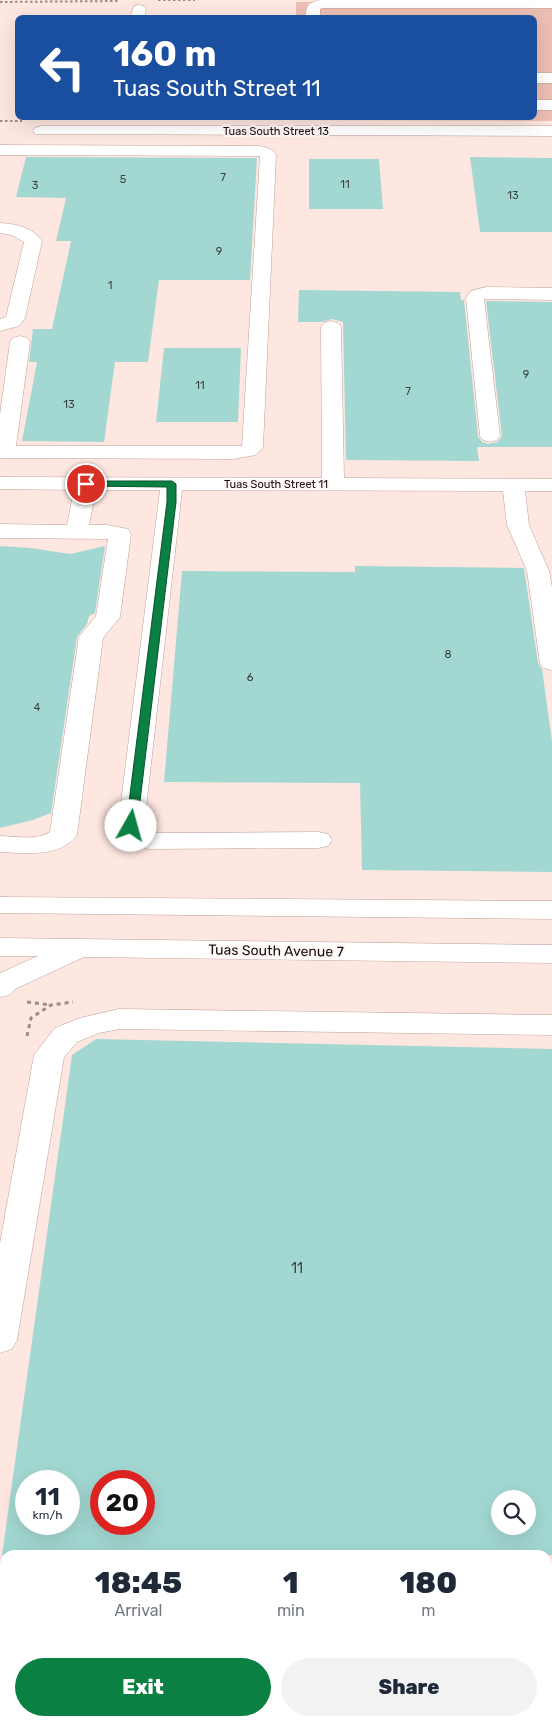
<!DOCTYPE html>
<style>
:root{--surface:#fff;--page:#f2f2f3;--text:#1f2937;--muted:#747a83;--accent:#0b8043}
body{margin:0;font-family:Rubik,sans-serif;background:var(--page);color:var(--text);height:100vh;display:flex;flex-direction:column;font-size:19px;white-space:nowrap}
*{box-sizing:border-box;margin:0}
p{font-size:16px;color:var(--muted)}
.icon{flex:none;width:28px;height:28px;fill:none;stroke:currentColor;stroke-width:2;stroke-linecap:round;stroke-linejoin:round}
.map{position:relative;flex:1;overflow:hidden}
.details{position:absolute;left:0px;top:1550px;width:552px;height:176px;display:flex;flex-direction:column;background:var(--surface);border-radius:15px 15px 0 0;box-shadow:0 5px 20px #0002}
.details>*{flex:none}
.top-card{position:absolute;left:15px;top:15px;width:522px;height:105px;border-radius:8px;box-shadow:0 5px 20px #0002;background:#1a4fa0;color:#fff;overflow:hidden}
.tools{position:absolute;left:491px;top:1490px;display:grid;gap:10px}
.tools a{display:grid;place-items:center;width:45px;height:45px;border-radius:50%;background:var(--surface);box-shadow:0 5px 20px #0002;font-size:25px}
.speed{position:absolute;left:15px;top:1470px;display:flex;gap:10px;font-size:25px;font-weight:700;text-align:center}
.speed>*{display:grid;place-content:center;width:65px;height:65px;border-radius:50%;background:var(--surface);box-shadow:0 5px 20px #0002;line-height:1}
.speed small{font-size:12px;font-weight:400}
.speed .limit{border:8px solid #d22;background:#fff;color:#111}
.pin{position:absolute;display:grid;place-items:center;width:42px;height:42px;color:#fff;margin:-21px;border:2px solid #fff;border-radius:50%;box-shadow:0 1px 5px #0007}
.me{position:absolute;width:55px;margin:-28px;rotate:7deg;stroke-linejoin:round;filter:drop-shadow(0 0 4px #0008)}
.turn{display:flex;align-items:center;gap:18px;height:105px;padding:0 15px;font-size:22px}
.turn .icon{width:65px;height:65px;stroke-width:2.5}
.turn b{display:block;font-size:35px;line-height:42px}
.eta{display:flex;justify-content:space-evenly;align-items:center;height:85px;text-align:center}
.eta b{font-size:30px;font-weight:800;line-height:35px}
.cta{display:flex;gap:10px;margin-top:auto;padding:10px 15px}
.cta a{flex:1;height:58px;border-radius:30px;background:var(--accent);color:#fff;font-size:20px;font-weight:800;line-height:58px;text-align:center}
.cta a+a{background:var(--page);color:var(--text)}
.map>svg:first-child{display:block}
.green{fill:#ecbfb2}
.building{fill:#a3d8d2;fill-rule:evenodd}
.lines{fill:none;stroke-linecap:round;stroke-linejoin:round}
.minor-casing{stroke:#bca199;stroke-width:1}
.path-far1{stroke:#9d8b86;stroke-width:2;stroke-dasharray:2.5 2.5;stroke-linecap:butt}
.path{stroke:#9d8b86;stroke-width:3;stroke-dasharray:4 4;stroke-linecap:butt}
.minor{fill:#fff;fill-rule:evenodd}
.route{fill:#0b8043;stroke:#07532c}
.labels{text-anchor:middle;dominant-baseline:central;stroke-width:4.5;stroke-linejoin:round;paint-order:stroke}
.far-street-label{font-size:11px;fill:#190f0c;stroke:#fef8f6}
.number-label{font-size:11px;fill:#3c413e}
.street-label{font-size:14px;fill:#190f0c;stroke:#fef8f6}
.near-number-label{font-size:14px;fill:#3c413e}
</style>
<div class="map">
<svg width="552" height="1726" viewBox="0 0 552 1726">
<rect width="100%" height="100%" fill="#fee7e0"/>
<!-- green -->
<path class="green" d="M552,0v121l-260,-1 1,-2h242v-100l-239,-1v-15z"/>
<!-- building -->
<g class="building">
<path d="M26,157l231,1 -7,122h-91l-11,82h-33l-11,80 -82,-1 15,-79h-8l4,-33h19l19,-88h-15l10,-43 -50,-1z"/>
<path d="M470,157l82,1v74h-72z"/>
<path d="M309,159h70l4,50h-74z"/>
<path d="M299,290l161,2 1,8h3l14,136 4,6 7,2 9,-2 4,-6 -16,-135 66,1v145h-75l2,14 -133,-1 -3,-138 -11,-3 -10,3h-24z"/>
<path d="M164,348h77l-3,74h-82z"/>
<path d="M0,546l31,2 39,6 35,-8 -10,67 -6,3 -2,8 -10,13 -26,176 -18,7 -33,8z"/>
<path d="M355,566l169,2 14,95 4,6 10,72v131l-190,-2 -2,-87 -196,-1 18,-211 173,1z"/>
<path d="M96,1039l456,10v506h-550l70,-500zM26,1481h43v43h-43zM101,1481h43v43h-43zM500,1499h28v27h-28z"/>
</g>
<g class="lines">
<defs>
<g id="minor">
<path d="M320,0h232v8h-229l-3,1v9h-14c0,-13 2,-15 14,-18z"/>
<path d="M139,5l5,1 2,3 -2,9h-14l4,-12z"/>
<rect x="535" y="73" width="17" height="10"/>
<rect x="535" y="100" width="17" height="10"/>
<path d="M41,126h511v10l-517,-2 -2,-3 2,-3z"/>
<path d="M0,145l258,1c8,1 13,2 18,9l-13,292 -7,8 -23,4 -233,-1v-44l10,-72 3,-4 7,-2 7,2 3,4 -14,104h226l18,-290 -260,-1z"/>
<path d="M0,223c16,1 32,4 42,18l-17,77 -6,8 -19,5v-12l6,-2 18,-75 -12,-7 -12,-2z"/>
<path d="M486,287l66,1v12l-68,-1 16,137 -3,4 -7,2 -7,-2 -3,-4 -14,-138 5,-7z"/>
<path d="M331,321l7,2 3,4 3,151 208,1v12h-27l4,34 20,46 3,16v83l-9,-2 -3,-5 -13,-92 -20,-46 -4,-34 -321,-1 -38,336 10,7 164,-1 10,2 4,6 -4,6 -10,2 -169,1c-15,-4 -25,-9 -31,-23l42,-336h-64l-7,35h18l21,4 3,5 -11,83 -17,21 -26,197c-17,23 -52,18 -77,17v-16c15,0 36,5 50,-4l29,-195 17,-21 12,-77 -108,-1v-14l67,1 7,-35 -74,-1v-12l322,1 -1,-151 3,-4z"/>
<path d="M0,897l552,4v18l-552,-6z"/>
<path d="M0,938l552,7v18l-468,-6 -69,32 -5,6 -10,2v-24l38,-17h-38z"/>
<path d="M119,1009l433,6v20l-433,-6 -20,4 -22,9 -13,15 -47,283 -5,9 -12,4v-110l34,-188 21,-27 25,-10z"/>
</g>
</defs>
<!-- minor casing -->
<use href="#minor" class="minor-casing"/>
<!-- path-far1 -->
<g class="path-far1">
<path d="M158,0h37"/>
<path d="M0,2l119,-1"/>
<path d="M0,121h22"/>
</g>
<!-- path -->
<g class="path">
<path d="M27,1002l24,3"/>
<path d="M27,1036l4,-18 20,-13 22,-3"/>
</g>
<!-- minor -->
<use href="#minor" class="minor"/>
</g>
<!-- route -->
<path class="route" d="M86,481h86l4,3v18l-39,324 -6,3 -5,-3 41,-324v-15l-84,-1v-4z"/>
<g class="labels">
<!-- far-street labels -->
<g class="far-street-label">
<text x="276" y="131">Tuas South Street 13</text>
<text x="276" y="484">Tuas South Street 11</text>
</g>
<!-- number labels -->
<g class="number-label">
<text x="223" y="177">7</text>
<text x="123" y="179">5</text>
<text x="345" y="184">11</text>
<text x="35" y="185">3</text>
<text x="513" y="195">13</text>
<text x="219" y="251">9</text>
<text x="110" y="285">1</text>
<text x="526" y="374">9</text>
<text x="200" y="385">11</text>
<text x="408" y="391">7</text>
<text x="69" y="404">13</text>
<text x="448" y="654">8</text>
<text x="250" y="677">6</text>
<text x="37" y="707">4</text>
</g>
<!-- street labels -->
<g class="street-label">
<text transform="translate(276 951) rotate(1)">Tuas South Avenue 7</text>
</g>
<!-- near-number labels -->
<g class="near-number-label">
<text x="297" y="1268">11</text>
</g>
</g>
</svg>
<div class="tools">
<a><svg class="icon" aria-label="search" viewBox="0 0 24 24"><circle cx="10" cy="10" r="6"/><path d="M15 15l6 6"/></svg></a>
</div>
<div class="speed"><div>11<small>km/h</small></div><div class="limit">20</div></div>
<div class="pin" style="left:86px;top:484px;background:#d93025"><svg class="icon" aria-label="arrive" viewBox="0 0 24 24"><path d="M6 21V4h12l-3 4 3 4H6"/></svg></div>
<svg class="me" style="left:131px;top:826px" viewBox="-20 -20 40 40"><circle r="19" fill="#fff"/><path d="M0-13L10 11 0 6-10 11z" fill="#0b8043"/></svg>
<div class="top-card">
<div class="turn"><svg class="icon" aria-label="left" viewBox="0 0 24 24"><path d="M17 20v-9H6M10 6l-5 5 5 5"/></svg><div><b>160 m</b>Tuas South Street 11</div></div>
</div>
<section class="details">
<div class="eta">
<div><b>18:45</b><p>Arrival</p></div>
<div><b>1</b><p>min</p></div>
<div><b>180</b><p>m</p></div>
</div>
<div class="cta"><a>Exit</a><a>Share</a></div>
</section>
</div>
